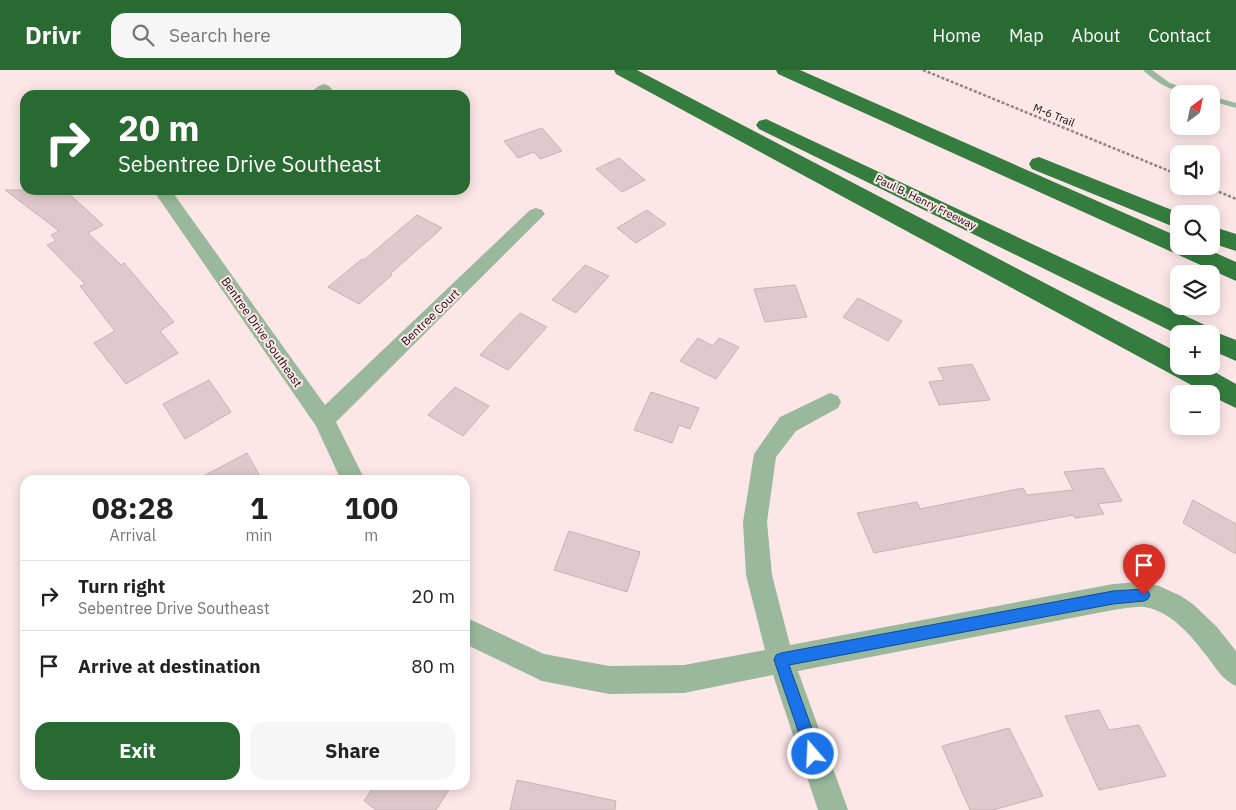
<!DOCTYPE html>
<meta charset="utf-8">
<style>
:root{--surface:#fff;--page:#f6f6f6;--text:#222;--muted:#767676;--line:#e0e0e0;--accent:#296932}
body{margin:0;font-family:"IBM Plex Sans",sans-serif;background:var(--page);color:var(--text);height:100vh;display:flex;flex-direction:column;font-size:19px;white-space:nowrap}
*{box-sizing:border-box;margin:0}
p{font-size:16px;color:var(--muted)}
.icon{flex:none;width:28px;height:28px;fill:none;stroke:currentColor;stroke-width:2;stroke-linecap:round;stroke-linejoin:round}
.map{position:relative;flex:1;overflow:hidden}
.side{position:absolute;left:20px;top:405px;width:450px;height:315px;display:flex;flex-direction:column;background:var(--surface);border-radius:15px;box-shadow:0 2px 12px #0003}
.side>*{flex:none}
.top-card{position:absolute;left:20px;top:20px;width:450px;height:105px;border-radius:15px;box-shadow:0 2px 12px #0003;background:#296932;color:#fff;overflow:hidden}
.needle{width:32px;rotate:33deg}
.fabs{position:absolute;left:1170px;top:15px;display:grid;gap:10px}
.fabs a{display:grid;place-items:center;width:50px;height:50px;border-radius:10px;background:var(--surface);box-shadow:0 2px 12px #0003;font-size:25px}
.pin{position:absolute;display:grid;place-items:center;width:42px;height:42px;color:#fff;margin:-51px -21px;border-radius:50% 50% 50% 0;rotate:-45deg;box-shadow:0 0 5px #0007}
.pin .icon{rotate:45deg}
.me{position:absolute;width:55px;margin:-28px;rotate:341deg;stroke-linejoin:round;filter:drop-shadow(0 0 4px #0008)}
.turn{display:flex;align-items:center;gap:18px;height:105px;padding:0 15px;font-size:22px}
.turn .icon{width:65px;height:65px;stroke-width:2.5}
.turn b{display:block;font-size:35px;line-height:42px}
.eta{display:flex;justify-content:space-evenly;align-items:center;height:85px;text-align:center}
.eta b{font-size:30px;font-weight:700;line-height:35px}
.cta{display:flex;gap:10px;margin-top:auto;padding:10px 15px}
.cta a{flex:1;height:58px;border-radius:15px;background:var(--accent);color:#fff;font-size:20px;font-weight:700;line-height:58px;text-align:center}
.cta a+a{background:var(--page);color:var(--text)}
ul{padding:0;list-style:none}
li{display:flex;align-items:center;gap:15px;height:70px;padding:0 15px;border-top:1px solid var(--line)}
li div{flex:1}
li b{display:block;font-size:19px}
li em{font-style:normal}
header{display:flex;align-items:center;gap:30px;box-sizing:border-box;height:70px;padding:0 25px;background:var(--accent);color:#fff}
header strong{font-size:24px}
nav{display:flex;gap:28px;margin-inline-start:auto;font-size:18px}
.search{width:350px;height:45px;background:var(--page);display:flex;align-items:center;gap:12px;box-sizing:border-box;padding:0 18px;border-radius:15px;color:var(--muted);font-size:19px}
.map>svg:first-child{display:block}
.building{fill:#e0c9cc;stroke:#c8b2b5}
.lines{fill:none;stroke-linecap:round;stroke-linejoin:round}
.path{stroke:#928284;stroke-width:2.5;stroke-dasharray:3 2;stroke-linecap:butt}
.lane{fill:#9ab99c;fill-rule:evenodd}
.street{fill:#9ab99c;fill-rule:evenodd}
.highway{fill:#347d3e;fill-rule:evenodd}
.route{fill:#1a73e8;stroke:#114b97}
.labels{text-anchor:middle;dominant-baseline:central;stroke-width:4;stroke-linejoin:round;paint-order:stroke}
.far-street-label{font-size:11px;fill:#150d0e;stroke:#fde6e8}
.street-label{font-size:12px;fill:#150d0e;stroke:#fde6e8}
</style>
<header>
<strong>Drivr</strong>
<div class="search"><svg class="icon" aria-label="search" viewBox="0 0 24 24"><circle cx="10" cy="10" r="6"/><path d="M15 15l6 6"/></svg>Search here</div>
<nav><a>Home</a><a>Map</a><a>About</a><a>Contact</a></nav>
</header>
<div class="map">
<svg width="1236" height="740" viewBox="0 0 1236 740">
<rect width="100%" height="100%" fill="#fde6e8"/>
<!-- building -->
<g class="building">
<path d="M542,58l20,23 -22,8 -6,-7 -16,6 -14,-17z"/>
<path d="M619,88l26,22 -23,12 -26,-23z"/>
<path d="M5,120h60l38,35 -15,8 33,32 3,-2 50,59 -14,9 18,22 -52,31 -32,-41 21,-12 -35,-45 5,-2 -38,-39 9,-4 -5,-6 8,-4z"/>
<path d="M647,140l19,14 -30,19 -19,-15z"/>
<path d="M417,145l25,13 -52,46 2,1 -33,29 -31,-17 34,-28 2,1z"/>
<path d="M585,195l24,11 -33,37 -24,-13z"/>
<path d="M795,215l12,32 -42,5 -11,-33z"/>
<path d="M858,228l44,23 -14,20 -45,-24z"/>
<path d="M520,243l27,14 -39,43 -28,-15z"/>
<path d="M698,268l15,8 6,-8 20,9 -23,32 -36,-18z"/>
<path d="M972,294l18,36 -51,5 -10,-23 15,-2 -6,-12z"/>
<path d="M209,310l22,32 -46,27 -22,-35z"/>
<path d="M455,317l34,19 -26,30 -35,-21z"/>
<path d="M651,322l48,16 -9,21 -11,-4 -7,18 -38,-13z"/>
<path d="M247,383l15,27h-66z"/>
<path d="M1103,398l19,33 -24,3 6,10 -29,4 -2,-3 -199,38 -17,-40 60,-11 3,7 103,-21 4,7 46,-5 -9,-18z"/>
<path d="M1193,430l43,24v30l-53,-31z"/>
<path d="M569,461l71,21 -13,40 -73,-22z"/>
<path d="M1099,640l10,20 30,-5 27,51 -67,14 -34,-74z"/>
<path d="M1009,658l34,68 -50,14h-23l-28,-64z"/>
<path d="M517,710l99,21 -1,9h-105z"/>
<path d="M375,715h77l-16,25h-60l-12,-9z"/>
</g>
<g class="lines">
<!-- path -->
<g class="path">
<path d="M923,0l256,105"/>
<path d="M1205,116l31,13"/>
</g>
<!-- lane -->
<g class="lane">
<path d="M1143,0h9l18,13 29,11c-22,0 -41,-9 -56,-24z"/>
<path d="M1211,26l25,7v5l-25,-7z"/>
</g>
<!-- street -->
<g class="street">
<path d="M324,14l5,2 3,3 -7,6h-18l12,-9z"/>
<path d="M153,120h18l154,215 205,-195 6,-2 6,2 3,4 -209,208 29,58h-24l-25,-54z"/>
<path d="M830,323l8,3 3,6 -3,6 -42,23 -20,26 -9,65 5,53 18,70 323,-61 27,-2 19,4 22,10 13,9 23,22 19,24v35c-13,-6 -19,-16 -27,-27 -16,-21 -37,-48 -65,-52 -10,-1 -21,2 -31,3l-315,61 50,139h-30l-45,-135 -89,18 -75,1 -67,-13 -77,-37v-27l79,37 65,12 75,-1 81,-15 -19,-75 -3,-53 11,-68 26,-37z"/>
</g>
<!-- highway -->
<g class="highway">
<path d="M614,0h23l542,283v13h25l32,18v24l-25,-12v-2h-3l-592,-320z"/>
<path d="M776,0h24l379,167v9h21l36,16v19l-458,-207z"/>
<path d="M766,49l443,208 1,3 26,10v21l-25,-11v-16l-32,1 -420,-206 -3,-4 3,-4z"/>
<path d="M1039,87l143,57h-3v15l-147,-60 -3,-5 3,-5z"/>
<path d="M1211,156l25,8v17l-25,-8z"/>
</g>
</g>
<!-- route -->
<path class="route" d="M1144,519l4,2 2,4 -2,4 -4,2 -31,3 -324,61 32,89 -3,5 -5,2 -5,-2 -2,-5 -32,-94 2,-5 5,-2 332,-62z"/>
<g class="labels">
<!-- far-street labels -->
<g class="far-street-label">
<text transform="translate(1054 45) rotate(22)">M-6 Trail</text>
<text transform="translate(926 132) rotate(26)">Paul B. Henry Freeway</text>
</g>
<!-- street labels -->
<g class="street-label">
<text transform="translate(430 247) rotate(-44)">Bentree Court</text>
<text transform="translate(262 262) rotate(55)">Bentree Drive Southeast</text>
</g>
</g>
</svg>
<div class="fabs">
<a><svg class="needle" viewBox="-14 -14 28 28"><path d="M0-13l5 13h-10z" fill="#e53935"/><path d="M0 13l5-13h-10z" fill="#767676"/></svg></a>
<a><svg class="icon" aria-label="sound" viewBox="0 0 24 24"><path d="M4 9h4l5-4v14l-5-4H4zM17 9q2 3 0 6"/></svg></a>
<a><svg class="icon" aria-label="search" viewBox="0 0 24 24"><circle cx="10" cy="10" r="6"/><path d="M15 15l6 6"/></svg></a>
<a><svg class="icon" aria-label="layers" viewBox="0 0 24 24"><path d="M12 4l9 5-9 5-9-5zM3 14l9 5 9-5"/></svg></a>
<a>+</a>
<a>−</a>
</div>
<div class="pin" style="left:1144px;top:525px;background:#d93025"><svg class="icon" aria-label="arrive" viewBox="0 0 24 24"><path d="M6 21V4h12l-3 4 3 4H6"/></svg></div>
<svg class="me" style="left:813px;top:684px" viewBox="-20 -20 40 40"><circle r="17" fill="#1a73e8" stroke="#fff" stroke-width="3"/><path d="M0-11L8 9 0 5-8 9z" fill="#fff"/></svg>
<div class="top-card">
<div class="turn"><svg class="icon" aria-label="right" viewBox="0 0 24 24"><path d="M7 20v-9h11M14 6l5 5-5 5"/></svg><div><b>20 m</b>Sebentree Drive Southeast</div></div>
</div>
<section class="side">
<div class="eta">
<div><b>08:28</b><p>Arrival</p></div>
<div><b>1</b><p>min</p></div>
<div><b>100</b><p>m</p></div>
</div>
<ul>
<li><svg class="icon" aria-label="right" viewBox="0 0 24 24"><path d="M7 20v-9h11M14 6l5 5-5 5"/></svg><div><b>Turn right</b><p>Sebentree Drive Southeast</p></div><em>20 m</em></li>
<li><svg class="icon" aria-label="arrive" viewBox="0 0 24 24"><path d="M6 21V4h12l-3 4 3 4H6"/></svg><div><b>Arrive at destination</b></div><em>80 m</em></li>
</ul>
<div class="cta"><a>Exit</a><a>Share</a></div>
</section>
</div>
